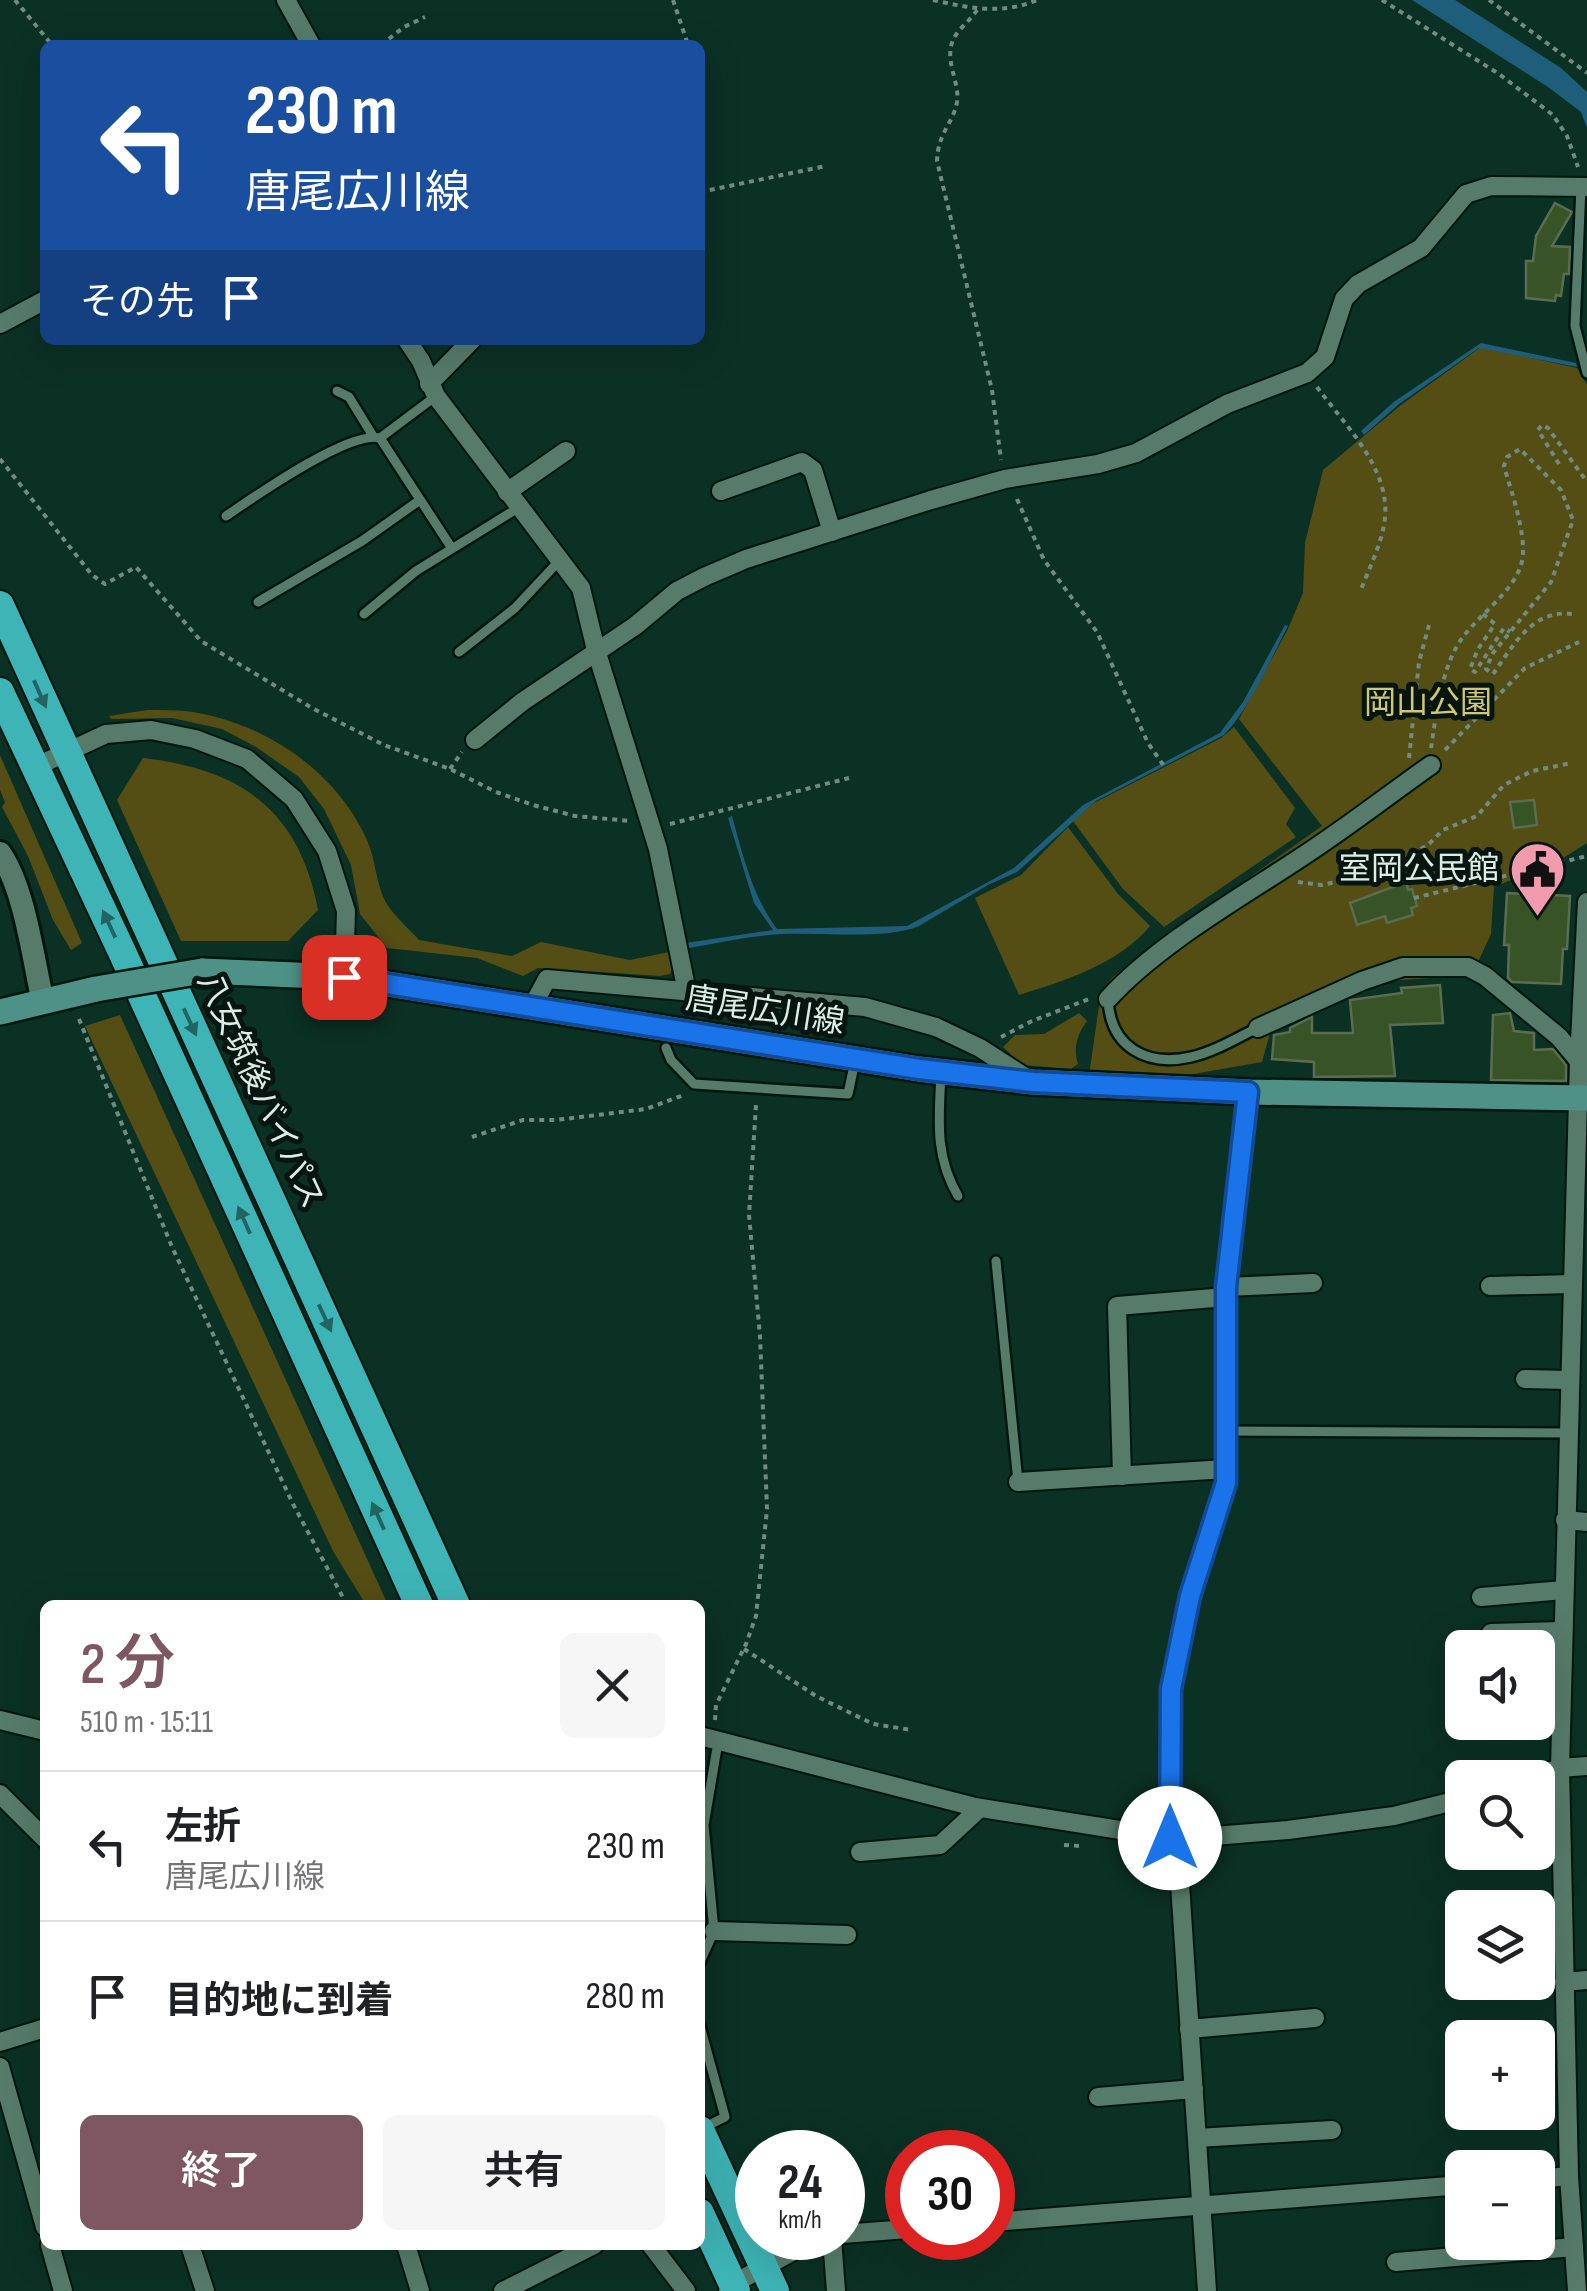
<!DOCTYPE html>
<html lang="ja">
<meta charset="utf-8">
<style>
:root{--surface:#fff;--page:#f6f6f6;--text:#202124;--muted:#757577;--line:#e0e0e0;--accent:#7e5762}
body{margin:0;font-family:"Sofia Sans Condensed","Noto Sans JP",sans-serif;background:var(--page);color:var(--text);height:100vh;display:flex;flex-direction:column;font-size:38px;white-space:nowrap}
*{box-sizing:border-box;margin:0}
p{font-size:32px;color:var(--muted)}
.icon{flex:none;width:55px;height:55px;fill:none;stroke:currentColor;stroke-width:2;stroke-linecap:round;stroke-linejoin:round}
.map{position:relative;flex:1;overflow:hidden}
.panel{position:absolute;left:40px;top:1600px;width:665px;height:650px;display:flex;flex-direction:column;background:var(--surface);border-radius:15px;box-shadow:0 10px 40px #0002}
.panel>*{flex:none}
.guide{position:absolute;left:40px;top:40px;width:665px;height:305px;border-radius:15px;box-shadow:0 10px 40px #0002;background:#1a4fa0;color:#fff;overflow:hidden}
.tools{position:absolute;left:1445px;top:1630px;display:grid;gap:20px}
.tools a{display:grid;place-items:center;width:110px;height:110px;border-radius:15px;background:var(--surface);box-shadow:0 10px 40px #0002;font-size:50px}
.speed{position:absolute;left:735px;top:2130px;display:flex;gap:20px;font-size:50px;font-weight:700;text-align:center}
.speed>*{display:grid;place-content:center;width:130px;height:130px;border-radius:50%;background:var(--surface);box-shadow:0 10px 40px #0002;line-height:1}
.speed small{font-size:25px;font-weight:400}
.speed .limit{border:15px solid #d22;background:#fff;color:#111}
.pin{position:absolute;display:grid;place-items:center;width:85px;height:85px;color:#fff;margin:-42px;border-radius:20px;box-shadow:0 5px 15px #0006}
.me{position:absolute;width:110px;margin:-55px;rotate:0deg;stroke-linejoin:round;filter:drop-shadow(0 0 8px #0008)}
.turn{display:flex;align-items:center;gap:35px;height:210px;padding:0 40px;font-size:45px}
.turn .icon{width:130px;height:130px;stroke-width:2.5}
.turn b{display:block;font-size:70px;line-height:85px}
.then{display:flex;align-items:center;height:95px;padding:0 40px;background:#0003;gap:20px;font-size:38px}
.round{display:grid;place-items:center;flex:none;width:105px;height:105px;border-radius:15px;background:var(--page)}
.headline{display:flex;align-items:center;justify-content:space-between;height:170px;padding:0 40px}
h1{font-size:60px;font-weight:600;line-height:75px;color:var(--accent)}
.button{display:flex;gap:20px;margin-top:auto;padding:20px 40px}
.button a{flex:1;height:115px;border-radius:15px;background:var(--accent);color:#fff;font-size:40px;font-weight:600;line-height:115px;text-align:center}
.button a+a{background:var(--page);color:var(--text)}
ul{padding:0;list-style:none}
li{display:flex;align-items:center;gap:30px;height:150px;padding:0 40px;border-top:2px solid var(--line)}
li div{flex:1}
li b{display:block;font-size:38px}
li em{font-style:normal}
.map>svg:first-child{display:block}
.green{fill:#544d14}
.water{fill:#1f5e7a}
.building{fill:#385427;stroke:#5b6d50;stroke-width:2.5}
.lines{fill:none;stroke-linecap:round;stroke-linejoin:round}
.service-casing{stroke:#00170e;stroke-width:14}
.minor-casing{stroke:#00170e;stroke-width:22}
.tertiary-casing{stroke:#00170e;stroke-width:28}
.secondary-casing{stroke:#00170e;stroke-width:30}
.trunk-casing{stroke:#00170e;stroke-width:32}
.path{stroke:#708c82;stroke-width:4;stroke-dasharray:5 5;stroke-linecap:butt}
.service{stroke:#567b6b;stroke-width:9}
.minor{stroke:#567b6b;stroke-width:18}
.tertiary{stroke:#567b6b;stroke-width:22}
.secondary{stroke:#4d9187;stroke-width:25}
.trunk{stroke:#3eb4b6;stroke-width:28}
.secondary-bridge-casing{stroke:#00170e;stroke-width:30;stroke-linecap:butt}
.secondary-bridge{stroke:#4d9187;stroke-width:25}
.oneway{fill:#226462}
.route-casing{stroke:#114b97;stroke-width:25}
.route{stroke:#1a73e8;stroke-width:18}
.labels{text-anchor:middle;dominant-baseline:central;stroke-width:10;stroke-linejoin:round;paint-order:stroke}
.park-label{font-size:32px;fill:#d2c772;stroke:#06150f}
.poi-label{font-size:32px;fill:#daeee5;stroke:#06150f;text-anchor:end}
.street-label{font-size:32px;fill:#daeee5;stroke:#06150f}
</style>
<div class="map">
<svg width="1587" height="2291" viewBox="0 0 1587 2291">
<rect width="100%" height="100%" fill="#0b3024"/>
<!-- green -->
<g class="green">
<path d="M1481,347l96,21 10,16v459l-27,17 -66,27 -3,47 -19,41 -83,6 -119,52 -8,29 -91,16 -82,-3 12,-83 12,-15 29,-24 180,-127 -83,-107 49,-90 15,-36 2,-50 18,-73 78,-65z"/>
<path d="M147,710c15,0 31,0 46,2 73,12 143,59 174,128 8,18 9,41 17,59 7,14 24,29 35,41l93,16 29,-14 89,18 44,-9 2,9 -6,14 -10,2 -122,-8 -15,8 -46,-18 -90,-10 -27,-34 -9,-49 -27,-56 -25,-32 -43,-30 -34,-18 -50,-11 -61,1 -2,-3z"/>
<path d="M1234,727l61,81 -9,16 10,13 -132,90 -41,-38 -50,-68 21,-18 127,-65z"/>
<path d="M0,755l82,188 -11,7 -18,-30 -25,-64 -26,-49 3,-5 -5,-12z"/>
<path d="M143,758c98,11 156,52 175,152l-30,31h-107l-64,-141z"/>
<path d="M1068,827l50,67 32,32c-31,38 -86,55 -131,69l-44,-97 46,-23z"/>
<path d="M1079,1013l8,8c-10,14 -14,26 -9,43l-7,5 -49,-4 -19,-18 12,-12 29,-1z"/>
<path d="M120,1015l268,590h-22l-33,-54 -248,-525z"/>
</g>
<!-- water -->
<g class="water">
<path d="M1412,0h43l106,68 26,24v36l-6,-16 -33,-25z"/>
<path d="M1481,343l95,20 1,4 -98,-19 -80,56 -35,31 -3,-4 34,-30z"/>
<path d="M1285,625l3,1c-19,36 -36,79 -64,109l-128,66 -79,71 -29,13 -69,41c-33,14 -100,6 -138,8 -31,2 -62,9 -92,14l-3,-5 87,-13 -19,-27 -26,-85 4,-2c11,40 20,79 45,113l130,-3 107,-58 69,-63 137,-72 23,-31z"/>
</g>
<!-- building -->
<g class="building">
<path d="M1555,203l17,9 -20,34 18,1 -1,27h-5l-3,22 -5,-1 -1,6 -29,-3v-37h7l3,-25z"/>
<path d="M1534,800l3,25 -23,3 -4,-26z"/>
<path d="M1406,882l2,8 4,-1 5,17 -6,2 2,7 -26,8 -2,-7 -28,9 -7,-22z"/>
<path d="M1507,893l63,3 -3,53h-4l-2,35 -49,-2 -4,-4 1,-33h-5z"/>
<path d="M1440,985l3,38 -53,2 5,51 -81,1v-15l-42,-3 2,-24 16,-3v-4l22,-11v16h41l-3,-33 52,-7 -1,-5z"/>
<path d="M1510,1013l4,18 20,2v17l19,-1 13,16v16l-75,-1 2,-65z"/>
</g>
<g class="lines">
<defs>
<g id="service">
<path d="M1581,187l-6,139 12,47"/>
<path d="M337,391l12,6 24,39"/>
<path d="M380,438l71,109"/>
<path d="M226,516c28,-19 123,-86 154,-78l56,-42"/>
<path d="M258,602l104,-61 58,-41"/>
<path d="M364,614l52,-43 102,-63"/>
<path d="M459,652l56,-44 45,-48"/>
<path d="M1108,999c2,48 38,68 83,58 23,-5 46,-19 66,-29"/>
<path d="M666,1048l5,12 23,24 154,10 7,-33"/>
<path d="M941,1073c-2,45 -7,82 17,123"/>
<path d="M996,1261l22,221"/>
<path d="M1226,1431l341,2"/>
<path d="M700,1962l14,-31 -10,-106 14,-83"/>
<path d="M700,2026l25,91 -12,6"/>
</g>
<g id="minor">
<path d="M286,0l25,45"/>
<path d="M0,324l45,-24"/>
<path d="M407,340l14,21 15,35 145,192 15,62 62,199 29,143"/>
<path d="M429,384l43,-44"/>
<path d="M721,491l81,-29 11,8 19,62"/>
<path d="M507,492l59,-41"/>
<path d="M475,740l47,-38 113,-76 42,-35 27,-14 42,-18 185,-59 74,-21 93,-15 38,-11 91,-49 80,-31 18,-16 19,-58 14,-15 63,-36 45,-54 25,-8 96,1"/>
<path d="M35,767l71,-33 45,-4 44,9 52,20 47,40 33,52 19,60 -2,66"/>
<path d="M1108,999c49,-54 130,-100 192,-141 45,-29 87,-62 131,-93"/>
<path d="M532,1007l15,-28 318,28 71,20 44,21 48,31"/>
<path d="M1258,1028l104,-47 41,-14h65l17,9 74,61 20,24 -19,707 9,408 8,115"/>
<path d="M1579,1061l8,-159"/>
<path d="M1490,1286l82,-2"/>
<path d="M1226,1287l87,-4"/>
<path d="M1525,1379l44,1"/>
<path d="M1122,1476l-5,-170 109,-9"/>
<path d="M1018,1482l208,-13"/>
<path d="M1565,1520l22,2"/>
<path d="M1481,1597l83,-7"/>
<path d="M1491,1633l72,-2"/>
<path d="M0,1720l45,11"/>
<path d="M700,1736l275,71 202,32 111,-9 106,-14 68,-17"/>
<path d="M1531,1778l29,-10 27,-2"/>
<path d="M0,1794l45,45"/>
<path d="M1170,1838l1,-149 19,-93 36,-113v-196l23,-195"/>
<path d="M1177,1839l30,452"/>
<path d="M860,1852l80,-7 40,-37"/>
<path d="M714,1931l133,4"/>
<path d="M1564,1982l23,-2"/>
<path d="M1189,2029l126,-11"/>
<path d="M0,2042l45,-14"/>
<path d="M0,2067l45,160"/>
<path d="M1098,2097l96,-8"/>
<path d="M1197,2138l135,-8"/>
<path d="M1538,2179l31,-3"/>
<path d="M992,2222l470,-37"/>
<path d="M842,2234l66,-5"/>
<path d="M832,2238l4,53"/>
<path d="M50,2245l13,46"/>
<path d="M190,2245l15,46"/>
<path d="M406,2245l14,46"/>
<path d="M651,2245l35,46"/>
<path d="M1396,2262l178,-15"/>
<path d="M503,2291l91,-46"/>
<path d="M728,2291l5,-7 84,-46"/>
</g>
<path id="tertiary" d="M0,853c25,36 33,106 43,149"/>
<g id="secondary">
<path d="M202,971l142,6 575,92 114,13 216,10 338,6"/>
<path d="M0,1012l96,-23"/>
</g>
<g id="trunk">
<path d="M0,605l456,1000"/>
<path d="M0,692l123,262 296,651"/>
<path d="M700,2130l75,161"/>
<path d="M700,2213l36,78"/>
</g>
</defs>
<!-- service casing -->
<use href="#service" class="service-casing"/>
<!-- minor casing -->
<use href="#minor" class="minor-casing"/>
<!-- tertiary casing -->
<use href="#tertiary" class="tertiary-casing"/>
<!-- secondary casing -->
<use href="#secondary" class="secondary-casing"/>
<!-- trunk casing -->
<use href="#trunk" class="trunk-casing"/>
<!-- path -->
<g class="path">
<path d="M15,0l37,45"/>
<path d="M673,0l15,45"/>
<path d="M933,0c36,8 69,15 104,0"/>
<path d="M1382,0l117,74 54,41 14,21 11,31"/>
<path d="M1489,0l98,73"/>
<path d="M977,10c-7,11 -19,19 -24,30 -9,22 7,41 4,62 -4,22 -19,30 -20,59l55,229 9,70"/>
<path d="M381,45l23,-18 21,-10"/>
<path d="M700,192l126,-26"/>
<path d="M1317,387c29,40 77,84 67,138 -4,22 -16,46 -24,67"/>
<path d="M0,459l92,116 13,9 31,-17 65,74 111,67 72,37 66,24 46,23 37,13 42,11 56,5"/>
<path d="M1559,464l-21,-34 4,-5 6,3 39,54"/>
<path d="M1017,499l27,61 53,72 51,111 18,26"/>
<path d="M1483,614l12,10 -17,25 -8,20 5,3 29,-44 6,4"/>
<path d="M1431,748c5,-33 11,-84 32,-111 17,-23 49,-44 58,-72 8,-25 -10,-74 -17,-99l3,-9 13,-8 41,41 12,30 -22,62 -58,71 -7,16 7,5c20,-28 39,-65 79,-60"/>
<path d="M1445,750l80,-82 54,-26"/>
<path d="M1409,758l10,-96 10,-37"/>
<path d="M450,769l12,-17"/>
<path d="M670,824l179,-46"/>
<path d="M1298,882l24,3 39,-9 38,-15 29,-16 15,-15 34,-14 27,-31 28,-14 39,-8"/>
<path d="M1414,898l173,-42"/>
<path d="M79,1019l93,228 121,257 54,101"/>
<path d="M1001,1037l31,-16 57,-22"/>
<path d="M472,1137l51,-17h33l90,-11 38,-14"/>
<path d="M744,1649l72,47 57,28 39,6"/>
<path d="M715,1720l1,-15 30,-61 10,-28 11,-107 -7,-173 -11,-121 7,-110"/>
<path d="M1064,1845l16,1"/>
</g>
<!-- service -->
<use href="#service" class="service"/>
<!-- minor -->
<use href="#minor" class="minor"/>
<!-- tertiary -->
<use href="#tertiary" class="tertiary"/>
<!-- secondary -->
<use href="#secondary" class="secondary"/>
<!-- trunk -->
<use href="#trunk" class="trunk"/>
<defs>
<path id="secondary-bridge" d="M96,989l106,-18"/>
</defs>
<!-- secondary-bridge casing -->
<use href="#secondary-bridge" class="secondary-bridge-casing"/>
<!-- secondary-bridge -->
<use href="#secondary-bridge" class="secondary-bridge"/>
</g>
<!-- one-way arrows -->
<defs><path id="oneway-solid" d="M-6-.8H1V-3.2L6.5 0L1 3.2V.8H-6Z" transform="scale(2.5)"/></defs>
<g class="oneway">
<use href="#oneway-solid" transform="translate(40 694) rotate(66)"/>
<use href="#oneway-solid" transform="translate(109 924) rotate(-115)"/>
<use href="#oneway-solid" transform="translate(190 1022) rotate(65)"/>
<use href="#oneway-solid" transform="translate(244 1220) rotate(-114)"/>
<use href="#oneway-solid" transform="translate(325 1318) rotate(65)"/>
<use href="#oneway-solid" transform="translate(378 1516) rotate(-114)"/>
</g>
<g class="lines">
<defs>
<path id="route" d="M344,977l575,92 114,13 215,10 -22,195v196l-36,113 -19,93 -1,149"/>
</defs>
<!-- route casing -->
<use href="#route" class="route-casing"/>
<!-- route -->
<use href="#route" class="route"/>
</g>
<!-- icons -->
<defs>
<symbol id="civic-pin" viewBox="-11 -11 22 30"><path d="M0 17L-7.5 6A9.5 9.5 0 1 1 7.5 6Z" fill="#f29aae" stroke="#06150f"/><path d="M-.6-6.5H3V-4.5H.6V-3L4-1V1h2V6H-6V1h2V-1L-.6-3ZM-1.2 2.5V6h2.4V2.5Z" fill="#111"/></symbol>
</defs>
<g fill-rule="evenodd">
<use href="#civic-pin" x="1506" y="838" width="63" height="86"/>
</g>
<g class="labels">
<!-- park labels -->
<g class="park-label">
<text x="1428" y="703">岡山公園</text>
</g>
<!-- poi labels -->
<g class="poi-label">
<text x="1499" y="869">室岡公民館</text>
</g>
<!-- street labels -->
<g class="street-label">
<text transform="translate(765 1011) rotate(9)">唐尾広川線</text>
<text transform="translate(260 1091) rotate(65)">八女筑後バイパス</text>
</g>
</g>
</svg>
<div class="tools">
<a><svg class="icon" aria-label="sound" viewBox="0 0 24 24"><path d="M4 9h4l5-4v14l-5-4H4zM17 9q2 3 0 6"/></svg></a>
<a><svg class="icon" aria-label="search" viewBox="0 0 24 24"><circle cx="10" cy="10" r="6"/><path d="M15 15l6 6"/></svg></a>
<a><svg class="icon" aria-label="layers" viewBox="0 0 24 24"><path d="M12 4l9 5-9 5-9-5zM3 14l9 5 9-5"/></svg></a>
<a>+</a>
<a>−</a>
</div>
<div class="speed"><div>24<small>km/h</small></div><div class="limit">30</div></div>
<div class="pin" style="left:344px;top:977px;background:#d93025"><svg class="icon" aria-label="arrive" viewBox="0 0 24 24"><path d="M6 21V4h12l-3 4 3 4H6"/></svg></div>
<svg class="me" style="left:1170px;top:1838px" viewBox="-20 -20 40 40"><circle r="19" fill="#fff"/><path d="M0-13L10 11 0 6-10 11z" fill="#1a73e8"/></svg>
<div class="guide">
<div class="turn"><svg class="icon" aria-label="left" viewBox="0 0 24 24"><path d="M17 20v-9H6M10 6l-5 5 5 5"/></svg><div><b>230 m</b>唐尾広川線</div></div>
<div class="then">その先<svg class="icon" aria-label="arrive" viewBox="0 0 24 24"><path d="M6 21V4h12l-3 4 3 4H6"/></svg></div>
</div>
<section class="panel">
<div class="headline"><div><h1>2 分</h1><p>510 m · 15:11</p></div><a class="round"><svg class="icon" aria-label="close" viewBox="0 0 24 24"><path d="M6 6l12 12M18 6L6 18"/></svg></a></div>
<ul>
<li><svg class="icon" aria-label="left" viewBox="0 0 24 24"><path d="M17 20v-9H6M10 6l-5 5 5 5"/></svg><div><b>左折</b><p>唐尾広川線</p></div><em>230 m</em></li>
<li><svg class="icon" aria-label="arrive" viewBox="0 0 24 24"><path d="M6 21V4h12l-3 4 3 4H6"/></svg><div><b>目的地に到着</b></div><em>280 m</em></li>
</ul>
<div class="button"><a>終了</a><a>共有</a></div>
</section>
</div>
